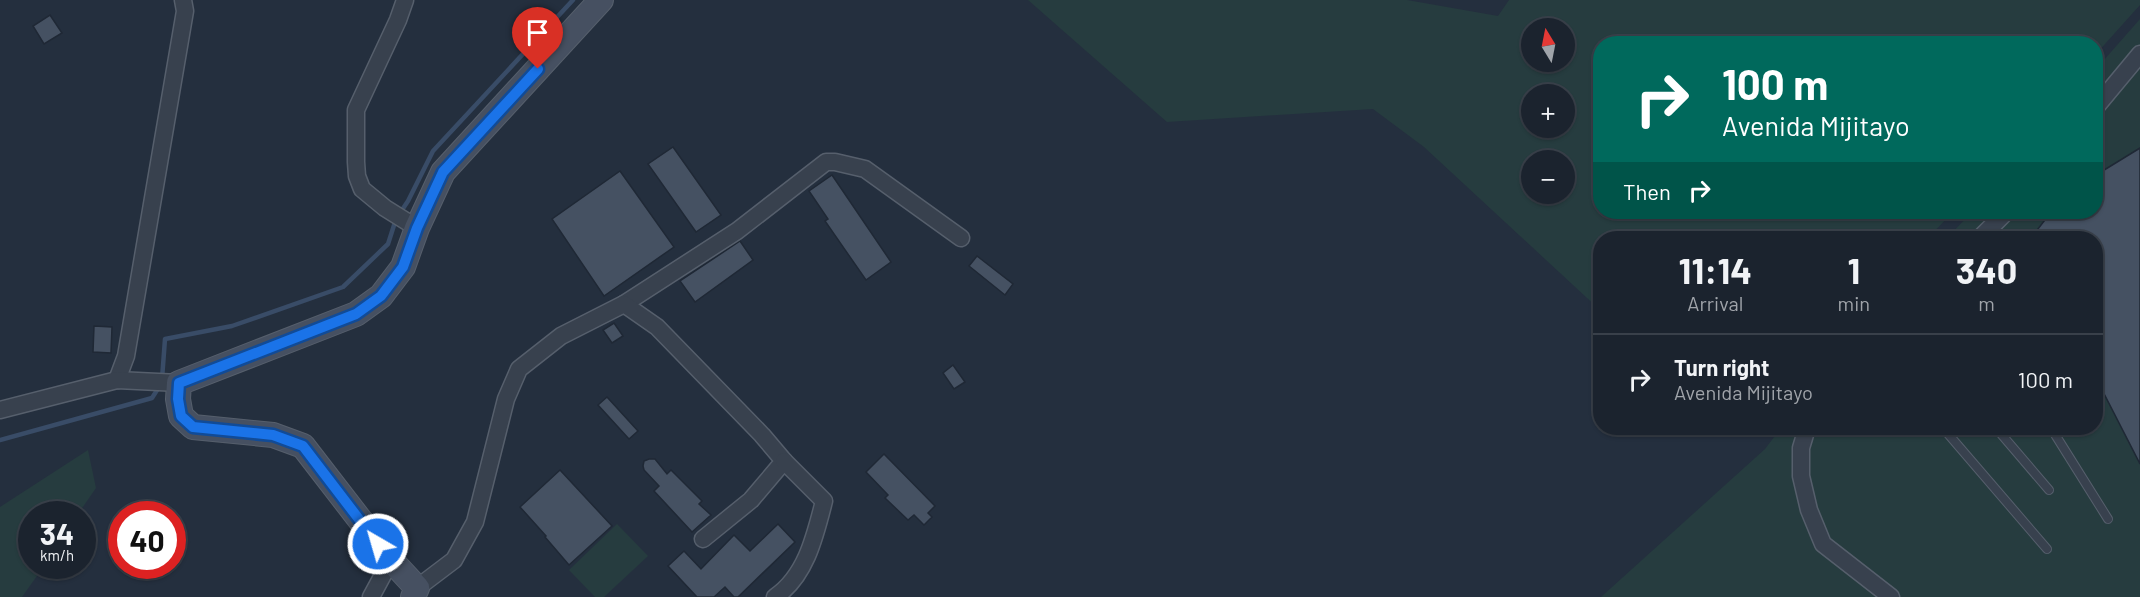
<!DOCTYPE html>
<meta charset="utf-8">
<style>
:root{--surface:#1b232e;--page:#242b36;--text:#f1f3f6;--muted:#a0a4aa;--line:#39404a}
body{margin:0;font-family:Barlow,sans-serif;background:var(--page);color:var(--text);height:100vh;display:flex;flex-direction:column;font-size:22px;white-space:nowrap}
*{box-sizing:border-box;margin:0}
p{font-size:20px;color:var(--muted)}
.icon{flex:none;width:33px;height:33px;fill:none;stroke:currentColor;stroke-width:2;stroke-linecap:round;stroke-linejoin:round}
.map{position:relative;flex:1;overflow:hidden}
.details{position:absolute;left:1593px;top:231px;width:510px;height:204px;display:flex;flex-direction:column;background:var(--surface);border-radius:24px;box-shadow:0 2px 4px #0004,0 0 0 2px var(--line)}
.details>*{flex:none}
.hud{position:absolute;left:1593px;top:36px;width:510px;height:183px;border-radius:24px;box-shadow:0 2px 4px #0004,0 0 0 2px var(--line);background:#00695c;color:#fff;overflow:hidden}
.needle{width:39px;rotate:350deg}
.tools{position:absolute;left:1521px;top:18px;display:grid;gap:12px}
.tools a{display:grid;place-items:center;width:54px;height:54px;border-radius:50%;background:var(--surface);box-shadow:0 2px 4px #0004,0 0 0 2px var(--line);font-size:30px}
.speed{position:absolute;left:18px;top:501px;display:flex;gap:12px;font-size:30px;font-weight:700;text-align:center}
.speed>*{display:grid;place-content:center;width:78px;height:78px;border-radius:50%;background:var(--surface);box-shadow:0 2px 4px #0004,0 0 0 2px var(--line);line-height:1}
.speed small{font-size:15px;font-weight:400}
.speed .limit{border:9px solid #d22;background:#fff;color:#111}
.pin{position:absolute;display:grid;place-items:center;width:51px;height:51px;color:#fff;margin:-62px -26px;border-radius:50% 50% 50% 0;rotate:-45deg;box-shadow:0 0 6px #0007}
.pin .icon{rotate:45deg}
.me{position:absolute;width:66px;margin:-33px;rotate:322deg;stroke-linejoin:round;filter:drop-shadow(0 0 4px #0008)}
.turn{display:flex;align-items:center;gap:21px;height:126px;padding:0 30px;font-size:27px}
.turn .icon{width:78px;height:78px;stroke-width:2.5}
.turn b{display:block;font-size:42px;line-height:51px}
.then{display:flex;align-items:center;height:57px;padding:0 30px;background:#0003;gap:12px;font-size:22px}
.eta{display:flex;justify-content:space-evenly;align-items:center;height:102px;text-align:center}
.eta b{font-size:36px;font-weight:700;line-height:42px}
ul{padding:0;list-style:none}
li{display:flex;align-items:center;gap:18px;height:90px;padding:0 30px;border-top:2px solid var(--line)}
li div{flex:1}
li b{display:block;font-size:22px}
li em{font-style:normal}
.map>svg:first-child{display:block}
.green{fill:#263c3f;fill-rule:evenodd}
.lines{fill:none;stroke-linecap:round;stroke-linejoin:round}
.stream{stroke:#394c67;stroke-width:4.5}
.building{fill:#455162;stroke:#1f2835;stroke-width:1.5}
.lane-casing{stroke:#565f6c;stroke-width:10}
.street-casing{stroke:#565f6c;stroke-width:19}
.secondary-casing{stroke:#565f6c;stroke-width:26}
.lane{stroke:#38414e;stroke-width:8}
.street{stroke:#38414e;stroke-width:16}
.secondary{stroke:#465061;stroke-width:24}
.route-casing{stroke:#114b97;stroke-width:15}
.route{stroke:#1a73e8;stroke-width:10}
</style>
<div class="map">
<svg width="2140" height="597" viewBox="0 0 2140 597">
<rect width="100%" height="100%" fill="#242f3e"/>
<!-- green -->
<g class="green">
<path d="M1028,0h379l91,16 11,-16h631v5l-44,49v-10h-496v168h353l-25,26h-328v72l-176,-163 -51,-38 -206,13zM1532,28h32v34h-32zM1532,94h32v34h-32zM1532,160h32v34h-32z"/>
<path d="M2140,19v578h-539l164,-148 16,-21h315v-190h-149l25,-26h124v-143z"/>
<path d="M88,450l8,38 -18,26h-46v52h12l-22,31h-22v-90z"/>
<path d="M617,524l31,32 -44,41h-9l-26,-27z"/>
</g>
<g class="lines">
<!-- stream -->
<g class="stream">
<path d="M162,379l3,-40 67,-13 111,-39 45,-43 8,-25 12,-18 25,-50 140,-151"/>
<path d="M0,440l152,-42 7,-11"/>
</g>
</g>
<!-- building -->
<g class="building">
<path d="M50,15l12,18 -18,11 -11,-18z"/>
<path d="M673,147l48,68 -25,17 -48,-68z"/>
<path d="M2140,148v316l-44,-86v-140h-65l20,-26h45v-37z"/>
<path d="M620,171l54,76 -70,49 -52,-77z"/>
<path d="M832,175l59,87 -25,18 -41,-59 3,-2 -19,-28z"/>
<path d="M740,241l13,19 -58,42 -15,-21z"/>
<path d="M977,256l36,28 -8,11 -36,-29z"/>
<path d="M614,323l9,13 -11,7 -9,-13z"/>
<path d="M94,326l18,1 -1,26 -18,-1z"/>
<path d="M953,365l12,17 -11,7 -11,-16z"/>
<path d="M607,397l31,34 -9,8 -31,-34z"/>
<path d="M884,454l51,52 -7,7 4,4 -8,8 -10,-10 -6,5 -23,-22 3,-3 -22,-23z"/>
<path d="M649,459h6l12,15 4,-4 31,31 -3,3 12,11 -19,17 -38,-41 5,-5 -15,-16 -1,-4 1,-5z"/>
<path d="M560,470l52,56 -43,39 -24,-28 1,-1 -26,-29z"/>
<path d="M778,524l17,18 -57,55h-4l-9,-10 -11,10h-17l-29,-31 16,-15 17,18 33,-34 16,16z"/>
</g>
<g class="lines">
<defs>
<g id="lane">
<path d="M1943,428l104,121"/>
<path d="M1996,428l53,62"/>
<path d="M2051,428l57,91"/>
</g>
<g id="street">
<path d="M405,0l-7,20 -42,90v52l1,14 5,13 23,19 32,20"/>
<path d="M2096,107l44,-53"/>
<path d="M1980,238l26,-26"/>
<path d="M624,304l113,-73 89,-69h9l30,7 96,69"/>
<path d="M117,380l9,-24 59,-345 -2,-11"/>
<path d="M0,410l117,-30 62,3"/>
<path d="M1807,428l-6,20v28l8,34 14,34 68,53"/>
<path d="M417,588l37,-28 21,-38 31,-123 13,-30 42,-33 63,-32 33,23 105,108 22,26 -33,39 -48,39"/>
<path d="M371,597l20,-37"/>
<path d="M775,597c31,-21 40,-61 49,-96l-40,-40"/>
</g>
<path id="secondary" d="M413,597l4,-9 -26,-28 -88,-114 -30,-11 -80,-8 -12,-11 -3,-17 1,-16 177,-69 25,-18 22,-29 14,-39 26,-56 158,-172"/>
</defs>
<!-- lane casing -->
<use href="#lane" class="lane-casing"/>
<!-- street casing -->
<use href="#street" class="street-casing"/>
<!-- secondary casing -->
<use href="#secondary" class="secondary-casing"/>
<!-- lane -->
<use href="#lane" class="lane"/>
<!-- street -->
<use href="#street" class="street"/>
<!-- secondary -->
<use href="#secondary" class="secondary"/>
</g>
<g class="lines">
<defs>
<path id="route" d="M378,544l-75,-98 -30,-11 -80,-8 -12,-11 -3,-17 1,-16 177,-69 25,-18 22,-29 14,-39 26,-56 95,-103"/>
</defs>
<!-- route casing -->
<use href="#route" class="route-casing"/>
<!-- route -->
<use href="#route" class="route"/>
</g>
</svg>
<div class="tools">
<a><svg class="needle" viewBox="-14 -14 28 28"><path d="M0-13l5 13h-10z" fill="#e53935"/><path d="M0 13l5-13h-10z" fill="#a0a4aa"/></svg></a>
<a>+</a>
<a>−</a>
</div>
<div class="speed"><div>34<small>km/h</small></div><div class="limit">40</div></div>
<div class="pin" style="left:538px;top:69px;background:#d93025"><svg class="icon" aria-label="arrive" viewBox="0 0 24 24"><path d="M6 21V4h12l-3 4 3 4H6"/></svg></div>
<svg class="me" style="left:378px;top:544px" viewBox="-20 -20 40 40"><circle r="17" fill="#1a73e8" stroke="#fff" stroke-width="3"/><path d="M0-11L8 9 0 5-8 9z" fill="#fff"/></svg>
<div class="hud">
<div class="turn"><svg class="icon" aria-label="right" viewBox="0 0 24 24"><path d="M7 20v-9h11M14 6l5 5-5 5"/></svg><div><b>100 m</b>Avenida Mijitayo</div></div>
<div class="then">Then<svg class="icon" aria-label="right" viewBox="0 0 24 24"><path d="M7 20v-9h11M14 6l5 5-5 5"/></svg></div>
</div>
<section class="details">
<div class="eta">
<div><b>11:14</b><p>Arrival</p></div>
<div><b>1</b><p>min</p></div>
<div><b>340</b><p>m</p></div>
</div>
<ul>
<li><svg class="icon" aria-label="right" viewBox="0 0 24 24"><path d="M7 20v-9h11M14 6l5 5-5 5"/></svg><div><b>Turn right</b><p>Avenida Mijitayo</p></div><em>100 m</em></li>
</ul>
</section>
</div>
